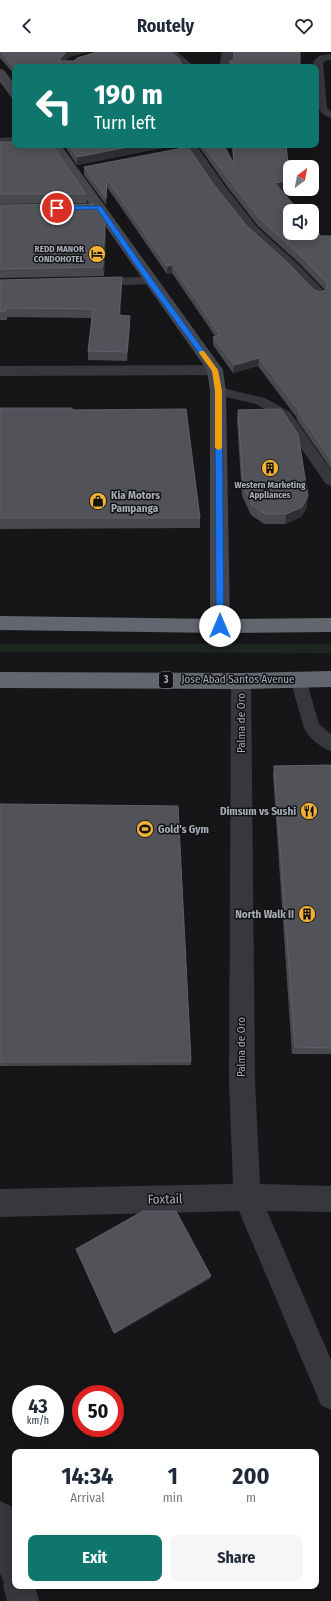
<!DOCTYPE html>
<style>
:root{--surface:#fff;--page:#f6f6f7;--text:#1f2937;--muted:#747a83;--accent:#0f766e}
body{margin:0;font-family:"Fira Sans Condensed",sans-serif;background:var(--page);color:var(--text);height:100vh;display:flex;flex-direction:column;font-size:15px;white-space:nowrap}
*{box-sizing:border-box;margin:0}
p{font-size:13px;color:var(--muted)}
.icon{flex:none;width:22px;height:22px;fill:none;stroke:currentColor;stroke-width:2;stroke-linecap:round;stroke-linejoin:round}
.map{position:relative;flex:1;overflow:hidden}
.side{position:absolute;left:12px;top:1397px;width:307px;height:140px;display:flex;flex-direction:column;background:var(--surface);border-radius:8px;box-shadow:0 2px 10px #0003}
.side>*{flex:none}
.top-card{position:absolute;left:12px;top:12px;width:307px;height:84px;border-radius:8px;box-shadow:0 2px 10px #0003;background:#0f766e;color:#fff;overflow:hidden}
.needle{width:26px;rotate:32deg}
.fabs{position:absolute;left:283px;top:108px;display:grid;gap:8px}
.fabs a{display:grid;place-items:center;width:36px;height:36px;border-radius:8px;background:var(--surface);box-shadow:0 2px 10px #0003;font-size:20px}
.speed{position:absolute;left:12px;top:1333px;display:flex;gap:8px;font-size:20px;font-weight:700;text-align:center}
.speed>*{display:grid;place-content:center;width:52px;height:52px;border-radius:50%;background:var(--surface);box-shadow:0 2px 10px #0003;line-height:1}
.speed small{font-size:10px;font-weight:400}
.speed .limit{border:6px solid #d22;background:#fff;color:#111}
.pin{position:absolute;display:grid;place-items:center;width:34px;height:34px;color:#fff;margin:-17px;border:2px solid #fff;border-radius:50%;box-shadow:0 1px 4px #0007}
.me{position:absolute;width:44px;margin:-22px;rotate:0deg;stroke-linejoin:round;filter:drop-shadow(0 0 3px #0008)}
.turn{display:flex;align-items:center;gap:14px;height:84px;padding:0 16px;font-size:18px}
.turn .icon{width:52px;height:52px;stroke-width:2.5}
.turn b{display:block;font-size:28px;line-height:34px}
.eta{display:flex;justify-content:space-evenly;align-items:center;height:68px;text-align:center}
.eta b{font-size:24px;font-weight:700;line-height:28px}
.button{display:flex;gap:8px;margin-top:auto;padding:8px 16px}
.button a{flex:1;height:46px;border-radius:8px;background:var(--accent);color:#fff;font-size:16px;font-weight:700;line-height:46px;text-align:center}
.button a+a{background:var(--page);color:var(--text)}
header{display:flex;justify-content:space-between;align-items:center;height:52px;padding:0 16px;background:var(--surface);font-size:18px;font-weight:700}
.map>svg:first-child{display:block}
.green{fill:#1e261f}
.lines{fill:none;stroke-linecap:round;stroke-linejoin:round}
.lane{fill:#37383d;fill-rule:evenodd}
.street{fill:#37383d;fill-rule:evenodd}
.secondary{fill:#45474d;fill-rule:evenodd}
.highway{fill:#63666e;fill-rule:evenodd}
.wall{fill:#47494d}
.shaded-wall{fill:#2f3033}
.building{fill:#525359;stroke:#5f6168}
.route{fill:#1a73e8;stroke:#114b97}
.slow{fill:#f59e0b}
.labels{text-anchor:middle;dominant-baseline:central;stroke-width:3;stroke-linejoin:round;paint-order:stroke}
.far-poi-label{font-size:9px;font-weight:bold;fill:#a8adb8;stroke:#111113;text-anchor:end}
.shield{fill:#111113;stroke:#7b7e86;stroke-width:1}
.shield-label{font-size:10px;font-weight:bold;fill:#a8adb8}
.poi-label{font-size:11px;font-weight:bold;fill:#a8adb8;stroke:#111113;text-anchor:start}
.street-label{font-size:11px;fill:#a8adb8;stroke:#111113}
.near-street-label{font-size:13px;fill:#a8adb8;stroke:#111113}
</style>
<header><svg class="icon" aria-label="back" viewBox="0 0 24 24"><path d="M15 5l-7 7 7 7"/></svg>Routely<svg class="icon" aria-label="heart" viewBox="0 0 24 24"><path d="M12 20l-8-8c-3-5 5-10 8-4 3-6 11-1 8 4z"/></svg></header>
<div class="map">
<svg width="331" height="1549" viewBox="0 0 331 1549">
<rect width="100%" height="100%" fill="#161618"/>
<!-- green -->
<path class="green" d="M0,592h331v9l-331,-1z"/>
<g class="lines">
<!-- lane -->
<g class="lane">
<path d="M331,2v6l-6,1 -2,2 4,45 4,4v6c-21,-5 -15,-33 -15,-51h-2l-1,-5 6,-6z"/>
<path d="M218,335l47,11 25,14 41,58v16l-5,-2 -46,-66 -24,-14 -43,-10 -2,-3 2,-3z"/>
<path d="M298,621l6,1 2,5 13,45 12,10v17c-10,-3 -23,-14 -27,-23l-14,-49 2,-5z"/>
</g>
<!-- street -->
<g class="street">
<path d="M164,0h13l18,15h-13z"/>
<path d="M222,0h12l-3,15h-12z"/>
<path d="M15,85v8l-15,1v-8z"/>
<path d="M184,93h12l29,41 32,41 41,37 26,27 2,3 -2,3 -5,1 -5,-1 -26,-27 -41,-37 -32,-41z"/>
<path d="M149,225l5,1 2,3 -2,3 -63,2 -5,-1 -2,-3 2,-3 5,-1z"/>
<path d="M215,313l6,2 2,3 -2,3 -6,2 -215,1v-10z"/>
<path d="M241,621l7,2 3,6 4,400 5,103 71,2v26l-64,-1 64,149v50l-10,-5 -82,-194 -239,6v-28l233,-5 -4,-103 2,-400 3,-6z"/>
<path d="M0,1449l11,5 4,10v70h20l4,15h-32l-4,-15 1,-3 -4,-10z"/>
</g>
<!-- secondary -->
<g class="secondary">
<path d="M0,17l4,1 11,15v13l-4,-1 -11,-15z"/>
<path d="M48,93h13l162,225 3,21 4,235 -3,5 -7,2 -7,-2 -3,-5v-235l-3,-21z"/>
</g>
<!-- highway -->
<g class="highway">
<path d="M0,564l220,3 111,-1v14l-111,1 -220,-3z"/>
<path d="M331,619v16l-90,2 -241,-1v-16l241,1z"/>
</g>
</g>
<!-- wall -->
<g class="wall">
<path d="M0,0h87l-18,5 -4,4h9l97,-9 -156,15v8l-15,-17z"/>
<path d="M0,90l86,52 1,9 -87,1z"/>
<path d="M66,93h110l-99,20 -10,-15z"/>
<path d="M198,93h26l9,18 -1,-18h54l4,42 -10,2 41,47h10v233l-34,-49v-2l-39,-52 -25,7 -20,-28v-8l2,-1 -43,-63 -5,1 -60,-87 -1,18 -22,-30v-8l130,18 33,41 67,64 6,2 5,-2 -26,-27 -41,-37 -32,-41z"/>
<path d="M0,153l106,24 -2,47 -104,2z"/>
<path d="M0,228l122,6 -2,30h10v9l-3,36 -39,-1v-9l4,-33 -85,-1v3h-7z"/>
<path d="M0,356l72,2 128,108v10l-200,1z"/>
<path d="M238,358l69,97 -6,10 -16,7h-21l-13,-9 -9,-19 -5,-76z"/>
<path d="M331,713v289h-39l-19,-279 1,-9z"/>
<path d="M0,752l191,257v4l-191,1z"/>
</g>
<!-- shaded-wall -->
<g class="shaded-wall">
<path d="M66,0h21l-18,5 -8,9 -1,-7z"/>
<path d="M138,93h38l-99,20v-8z"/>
<path d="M107,127v8l-1,18v-7z"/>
<path d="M290,128v7l-16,4 1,-8z"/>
<path d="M105,168l1,9 -2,47 -1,-9z"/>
<path d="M172,213v8l-5,1v-8z"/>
<path d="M122,225v9l-2,39 -1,-10z"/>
<path d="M130,264v9l-3,36v-9z"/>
<path d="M259,306l-1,8 -25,7 1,-8z"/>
<path d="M308,444l-1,11 -6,10 -16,7 1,-10z"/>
<path d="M211,1224l-1,3 -95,55 -1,-1z"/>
</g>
<!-- building -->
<g class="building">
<path d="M1,0h65l-6,7v2h14l3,-3 20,-6h74l8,7 4,8h-168v2z"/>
<path d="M234,0h66v15h-70v-6l3,-1z"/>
<path d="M0,90h15v3h37l34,49h-86z"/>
<path d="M68,93h70l-61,12z"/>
<path d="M203,93h21l10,19 -1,-19h53l4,35 -15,3 24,28h-9v22h22v-7l9,10h10v224l-33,-48h2l-41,-54 -25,7 -21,-28 7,-2 -48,-70 -5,1 -60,-87 -1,19 -22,-31 104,-20 26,38 33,41 41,37 26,27 6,2 6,-2 2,-5 -2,-3 -26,-27 -41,-37 -32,-41z"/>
<path d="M93,152l12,16 -2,47 -103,2v-64z"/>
<path d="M122,225l-3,38 11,1 -3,36 -39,-1 5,-42 -87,-1v3h-6v-31z"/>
<path d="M0,356h72v2l114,-1 14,109h-200z"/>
<path d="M281,357l17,25 10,62 -6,11 -16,7h-21l-13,-9 -9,-20 -5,-75z"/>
<path d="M331,713v283l-36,-1 -21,-281z"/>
<path d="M0,752l178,2 13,255 -191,1z"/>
<path d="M143,1159h33l35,65 -97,57 -38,-84z"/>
</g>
<!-- route -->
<path class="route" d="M101,154l51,73 66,91 4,21 2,235 -4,3 -4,-3 -1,-235 -3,-20 -65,-89 -50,-73 -40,1 -3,-2 3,-2z"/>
<!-- slow -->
<path class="slow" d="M200,299h4l14,19 4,21v57l-3,2 -4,-2v-57l-3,-20 -13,-18z"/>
<!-- icons -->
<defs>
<symbol id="hotel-disc" viewBox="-11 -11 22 22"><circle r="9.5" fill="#f2b134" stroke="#111113"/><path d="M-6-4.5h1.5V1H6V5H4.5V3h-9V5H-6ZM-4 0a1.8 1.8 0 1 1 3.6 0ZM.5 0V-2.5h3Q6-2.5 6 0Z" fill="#111"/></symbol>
<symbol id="building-disc" viewBox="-11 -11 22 22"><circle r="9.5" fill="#f2b134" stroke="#111113"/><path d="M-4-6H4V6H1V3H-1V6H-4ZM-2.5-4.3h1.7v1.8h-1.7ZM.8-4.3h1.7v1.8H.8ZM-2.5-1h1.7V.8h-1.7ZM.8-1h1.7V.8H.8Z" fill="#111"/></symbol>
<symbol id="shop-disc" viewBox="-11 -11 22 22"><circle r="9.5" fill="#f2b134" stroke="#111113"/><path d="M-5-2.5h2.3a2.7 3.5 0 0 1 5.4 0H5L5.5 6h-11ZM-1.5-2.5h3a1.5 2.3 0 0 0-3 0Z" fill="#111"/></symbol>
<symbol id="restaurant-disc" viewBox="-11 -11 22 22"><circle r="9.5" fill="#f2b134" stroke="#111113"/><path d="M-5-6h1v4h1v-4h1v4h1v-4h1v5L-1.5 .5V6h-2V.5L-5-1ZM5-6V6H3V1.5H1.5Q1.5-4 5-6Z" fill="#111"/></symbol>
<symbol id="stadium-disc" viewBox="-11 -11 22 22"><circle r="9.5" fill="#f2b134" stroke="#111113"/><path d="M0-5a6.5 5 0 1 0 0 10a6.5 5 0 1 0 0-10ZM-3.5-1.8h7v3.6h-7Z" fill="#111"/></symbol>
</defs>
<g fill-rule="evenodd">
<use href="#hotel-disc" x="87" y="192" width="20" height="20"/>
<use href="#building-disc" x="260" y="406" width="20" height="20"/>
<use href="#shop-disc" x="88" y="439" width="20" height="20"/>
<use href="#restaurant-disc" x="299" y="749" width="20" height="20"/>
<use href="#stadium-disc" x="135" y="767" width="20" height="20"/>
<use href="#building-disc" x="297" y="852" width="20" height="20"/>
</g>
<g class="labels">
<!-- far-poi labels -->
<g class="far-poi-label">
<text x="84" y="197">REDD MANOR<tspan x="84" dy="10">CONDOHOTEL</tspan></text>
<text x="270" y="433" text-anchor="middle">Western Marketing<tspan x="270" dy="10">Appliances</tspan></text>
</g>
<!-- shield labels -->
<rect class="shield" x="159" y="620" width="14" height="16" rx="3"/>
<g class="shield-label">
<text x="166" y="628">3</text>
</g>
<!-- poi labels -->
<g class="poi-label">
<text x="111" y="443">Kia Motors<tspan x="111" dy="13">Pampanga</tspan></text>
<text x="296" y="759" text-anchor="end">Dimsum vs Sushi</text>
<text x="158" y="777">Gold's Gym</text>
<text x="294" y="862" text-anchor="end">North Walk II</text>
</g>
<!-- street labels -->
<g class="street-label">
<text x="238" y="627">Jose Abad Santos Avenue</text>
<text transform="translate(241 671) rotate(-90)">Palma de Oro</text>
<text transform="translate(241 995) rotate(-90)">Palma de Oro</text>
</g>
<!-- near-street labels -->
<g class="near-street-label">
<text transform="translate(165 1147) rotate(-1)">Foxtail</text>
</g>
</g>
</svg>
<div class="fabs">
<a><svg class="needle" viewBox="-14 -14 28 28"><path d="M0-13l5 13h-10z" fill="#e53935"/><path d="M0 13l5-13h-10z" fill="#747a83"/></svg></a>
<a><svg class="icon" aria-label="sound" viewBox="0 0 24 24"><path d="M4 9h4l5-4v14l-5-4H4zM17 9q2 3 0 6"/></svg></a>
</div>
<div class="speed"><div>43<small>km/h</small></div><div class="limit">50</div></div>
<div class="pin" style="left:57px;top:156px;background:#d93025"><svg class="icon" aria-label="arrive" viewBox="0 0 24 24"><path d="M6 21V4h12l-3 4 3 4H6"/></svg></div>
<svg class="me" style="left:220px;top:574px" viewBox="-20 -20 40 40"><circle r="19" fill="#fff"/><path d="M0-13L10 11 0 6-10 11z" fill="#1a73e8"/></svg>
<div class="top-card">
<div class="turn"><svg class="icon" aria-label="left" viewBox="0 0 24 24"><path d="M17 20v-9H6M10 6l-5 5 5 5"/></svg><div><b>190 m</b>Turn left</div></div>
</div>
<section class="side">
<div class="eta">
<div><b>14:34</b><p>Arrival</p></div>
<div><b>1</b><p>min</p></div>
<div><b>200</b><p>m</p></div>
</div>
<div class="button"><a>Exit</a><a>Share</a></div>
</section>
</div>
